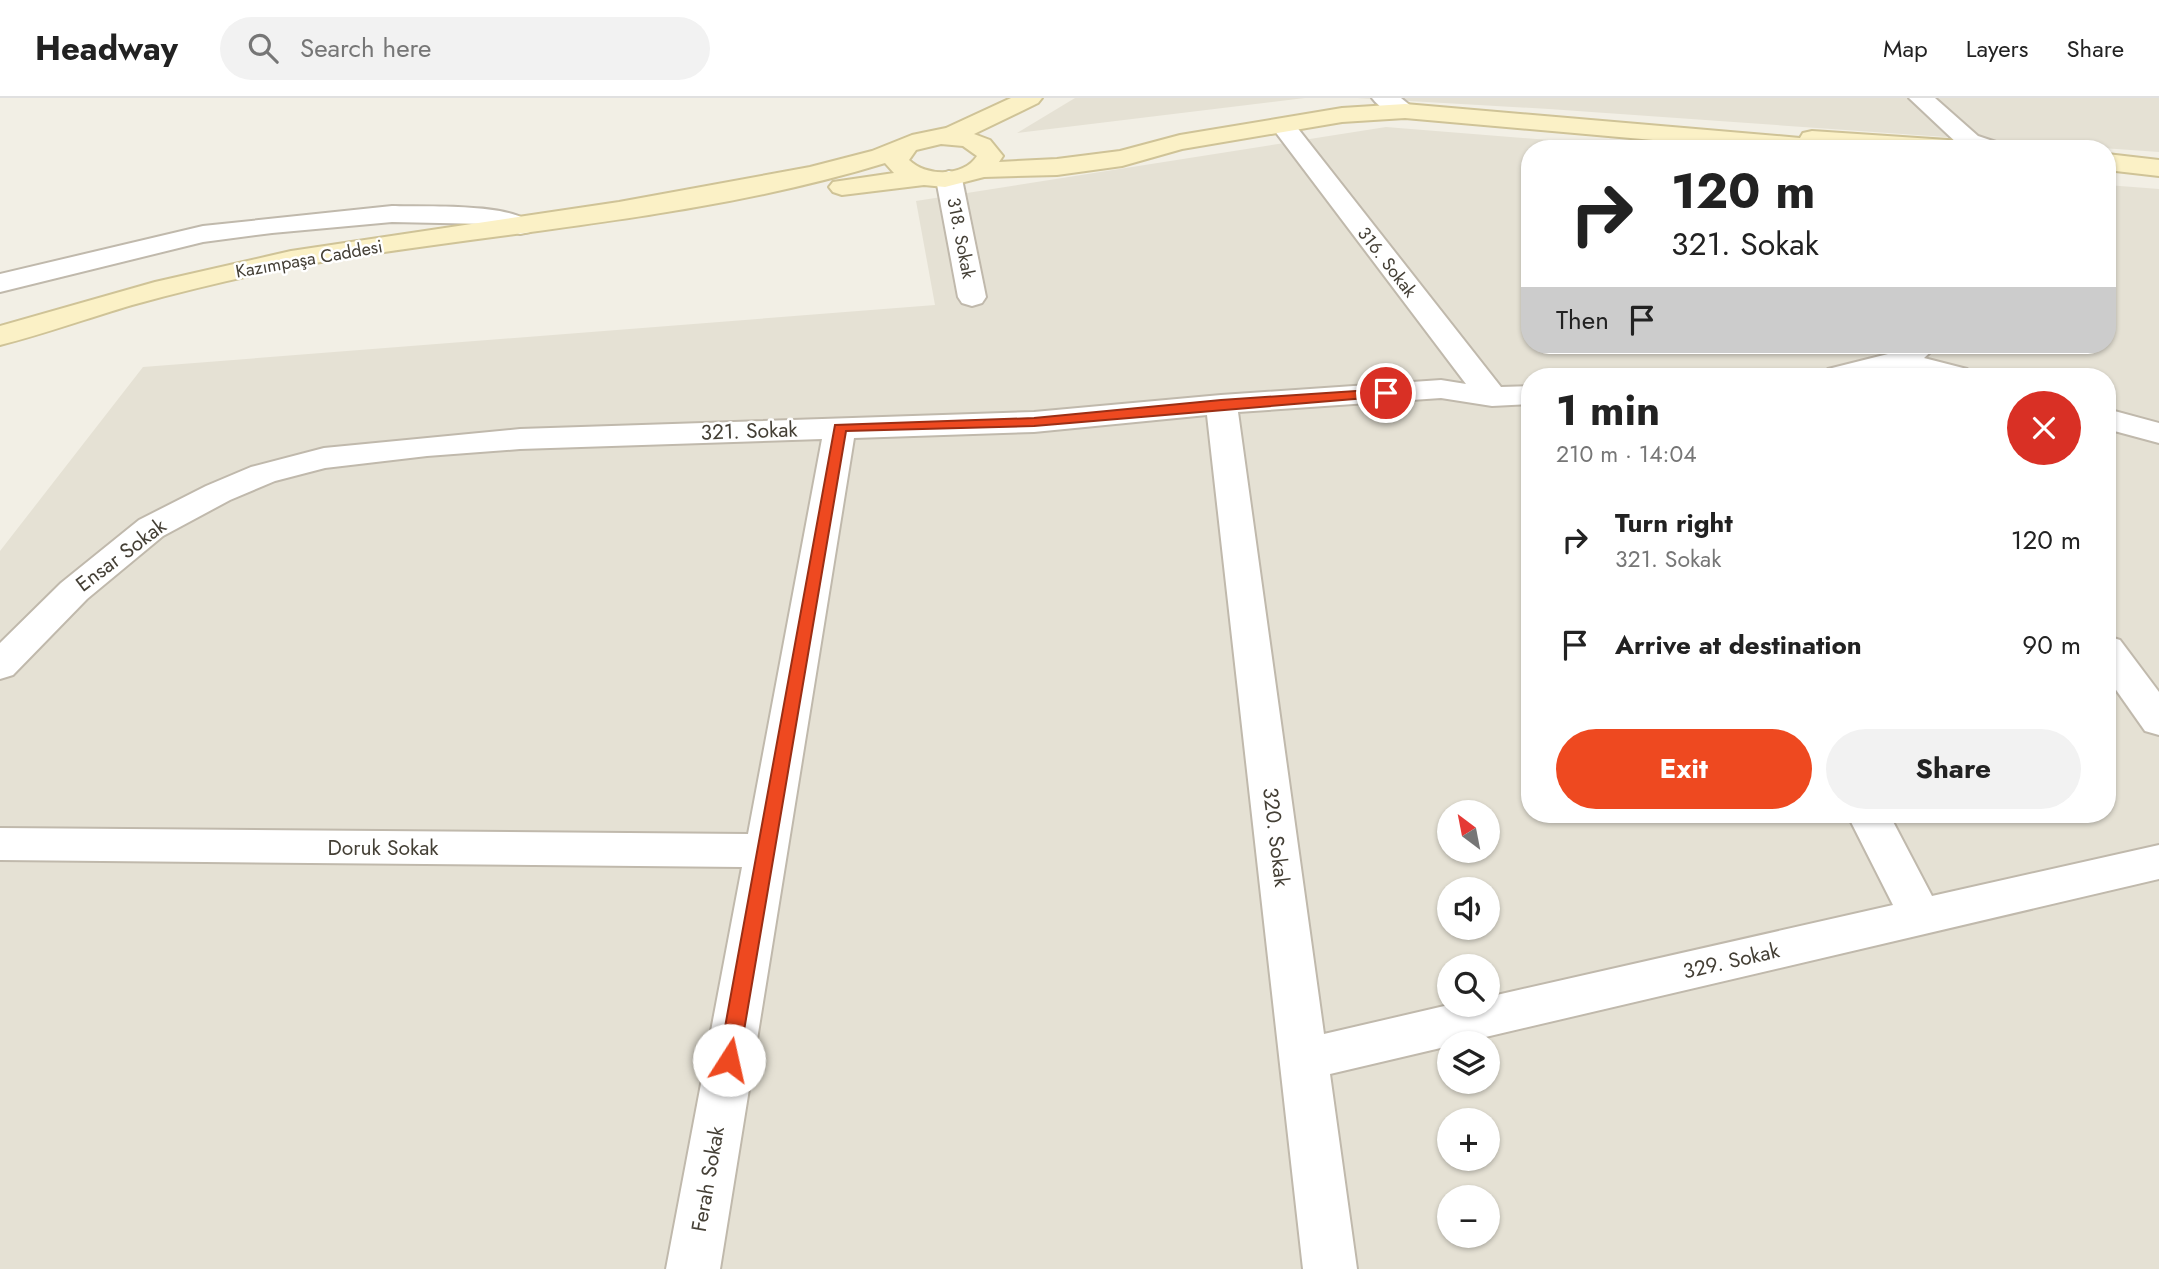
<!DOCTYPE html>
<meta charset="utf-8">
<style>
:root{--surface:#fff;--page:#f2f2f2;--text:#222;--muted:#767676;--line:#e0e0e0;--accent:#ee4920}
body{margin:0;font-family:Jost,sans-serif;background:var(--page);color:var(--text);height:100vh;display:flex;flex-direction:column;font-size:26px;white-space:nowrap}
*{box-sizing:border-box;margin:0}
p{font-size:23px;color:var(--muted)}
.icon{flex:none;width:38px;height:38px;fill:none;stroke:currentColor;stroke-width:2;stroke-linecap:round;stroke-linejoin:round}
.map{position:relative;flex:1;overflow:hidden}
.details{position:absolute;left:1521px;top:270px;width:595px;height:455px;display:flex;flex-direction:column;background:var(--surface);border-radius:28px;box-shadow:0 2px 5px #0004}
.details>*{flex:none}
.banner{position:absolute;left:1521px;top:42px;width:595px;height:214px;border-radius:28px;box-shadow:0 2px 5px #0004;background:#fff;color:var(--text);overflow:hidden}
.needle{width:46px;rotate:328deg}
.fabs{position:absolute;left:1437px;top:702px;display:grid;gap:14px}
.fabs a{display:grid;place-items:center;width:63px;height:63px;border-radius:50%;background:var(--surface);box-shadow:0 2px 5px #0004;font-size:35px}
.pin{position:absolute;display:grid;place-items:center;width:60px;height:60px;color:#fff;margin:-30px;border:4px solid #fff;border-radius:50%;box-shadow:0 2px 7px #0007}
.me{position:absolute;width:77px;margin:-38px;rotate:10deg;stroke-linejoin:round;filter:drop-shadow(0 0 5px #0008)}
.turn{display:flex;align-items:center;gap:24px;height:147px;padding:0 35px;font-size:32px}
.turn .icon{width:91px;height:91px;stroke-width:2.5}
.turn b{display:block;font-size:49px;line-height:60px}
.then{display:flex;align-items:center;height:66px;padding:0 35px;background:#0003;gap:14px;font-size:26px}
.round{display:grid;place-items:center;flex:none;width:74px;height:74px;border-radius:37px;background:var(--page)}
.summary{display:flex;align-items:center;justify-content:space-between;height:119px;padding:0 35px}
h1{font-size:42px;font-weight:700;line-height:52px}
.cta{display:flex;gap:14px;margin-top:auto;padding:14px 35px}
.cta a{flex:1;height:80px;border-radius:42px;background:var(--accent);color:#fff;font-size:28px;font-weight:700;line-height:80px;text-align:center}
.cta a+a{background:var(--page);color:var(--text)}
ul{padding:0;list-style:none}
li{display:flex;align-items:center;gap:21px;height:105px;padding:0 35px}
li div{flex:1}
li b{display:block;font-size:26px}
li em{font-style:normal}
header{display:flex;align-items:center;gap:42px;box-sizing:border-box;height:98px;padding:0 35px;background:var(--surface);border-bottom:2px solid var(--line)}
header strong{font-size:33px}
nav{display:flex;gap:38px;margin-inline-start:auto;font-size:24px}
.search{width:490px;height:63px;background:var(--page);display:flex;align-items:center;gap:18px;box-sizing:border-box;padding:0 24px;border-radius:38px;color:var(--muted);font-size:26px}
.map>svg:first-child{display:block}
.residential{fill:#e5e1d4;fill-rule:evenodd}
.lines{fill:none;stroke-linecap:round;stroke-linejoin:round}
.minor-casing{stroke:#c0b9ac;stroke-width:4}
.secondary-casing{stroke:#cfc397;stroke-width:4}
.minor{fill:#fff;fill-rule:evenodd}
.secondary{fill:#fbf1c6;fill-rule:evenodd}
.route{fill:#ee4920;stroke:#9b2f15;stroke-width:2}
.labels{text-anchor:middle;dominant-baseline:central;stroke-width:5;stroke-linejoin:round;paint-order:stroke}
.far-street-label{font-size:18px;fill:#443f35;stroke:#fff}
.street-label{font-size:21px;fill:#443f35;stroke:#fff}
</style>
<header>
<strong>Headway</strong>
<div class="search"><svg class="icon" aria-label="search" viewBox="0 0 24 24"><circle cx="10" cy="10" r="6"/><path d="M15 15l6 6"/></svg>Search here</div>
<nav><a>Map</a><a>Layers</a><a>Share</a></nav>
</header>
<div class="map">
<svg width="2159" height="1171" viewBox="0 0 2159 1171">
<rect width="100%" height="100%" fill="#f2efe5"/>
<!-- residential -->
<g class="residential">
<path d="M1075,0h230l-288,35z"/>
<path d="M1357,0h802v54l-610,-43z"/>
<path d="M1386,29l274,22h-130v196h577v-160l52,4v1080h-2159v-718l143,-184 792,-62 -19,-104zM1530,278h577v438h-577zM1449,714h39v38h-39zM1449,791h39v39h-39zM1449,868h39v38h-39zM1449,945h39v39h-39zM1449,1022h39v38h-39zM1449,1099h39v39h-39z"/>
</g>
<g class="lines">
<defs>
<g id="minor">
<path d="M1372,0h29l16,13 -4,5c-14,4 -32,-6 -41,-18z"/>
<path d="M1909,0h26l43,38 24,8 3,5 -45,-3z"/>
<path d="M1283,21l9,2 209,266 29,-1v18l-38,2 -51,-8 -203,14 86,622 129,-30h35v-7l405,-92 -46,-91h42l43,82 227,-51v34l-699,164h-11v3l-119,28 27,195h-54l-96,-854 -173,17 -180,6 -134,831h-54l76,-402 -742,-7v-32l748,6 74,-395 -302,10 -93,7 -102,12 -50,13 -45,19 -67,36 -76,63 -74,76 -13,4v-36l61,-60 78,-63 67,-34 45,-19 73,-19 196,-19 514,-17 187,-17 220,-15 25,4 -195,-258 3,-5z"/>
<path d="M949,73l9,3 4,5 24,118 -4,6 -10,3 -10,-3 -4,-6 -22,-118 4,-5z"/>
<path d="M392,108c30,1 125,-4 141,20l-3,6 -10,2 -33,-10 -95,-2 -120,11 -69,9 -203,50v-18l203,-48z"/>
<path d="M1903,247h35l-14,13 43,11 4,7h-48l-24,-7 -26,7h-49l4,-7 60,-15z"/>
<path d="M2107,311l52,14v20l-52,-14z"/>
<path d="M2107,538l13,4 39,52v43l-14,-4 -38,-54z"/>
</g>
<g id="secondary">
<path d="M1011,0h31l-4,5 -64,31 16,6 13,16 -4,6 58,-3 63,-8 60,-16 162,-27 63,-4 395,34 3,-5 9,-2 166,11 9,2 3,5h-236l-349,-31 -63,4 -160,27 -60,17 -65,9 -73,2 -39,10 -21,-2 -82,10 -9,-3 -4,-5 4,-5 61,-9 -9,-10c-179,55 -369,67 -552,97 -68,11 -135,27 -201,45 -44,13 -88,29 -132,40v-19l155,-44 136,-31 328,-49 191,-35 62,-16 40,-16 34,-7zM941,46l22,2 14,10c-13,21 -51,21 -68,4l7,-10z"/>
<path d="M2107,56l52,6v16l-52,-6z"/>
</g>
</defs>
<!-- minor casing -->
<use href="#minor" class="minor-casing"/>
<!-- secondary casing -->
<use href="#secondary" class="secondary-casing"/>
<!-- minor -->
<use href="#minor" class="minor"/>
<!-- secondary -->
<use href="#secondary" class="secondary"/>
</g>
<!-- route -->
<path class="route" d="M1386,291l4,1v6l-356,30 -188,5 -107,629 -3,6 -7,3 -7,-3 -3,-6 116,-635 199,-7 187,-18z"/>
<g class="labels">
<!-- far-street labels -->
<g class="far-street-label">
<text transform="translate(961 140) rotate(79)">318. Sokak</text>
<text transform="translate(309 161) rotate(-10)">Kazımpaşa Caddesi</text>
<text transform="translate(1387 164) rotate(52)">316. Sokak</text>
</g>
<!-- street labels -->
<g class="street-label">
<text transform="translate(749 333) rotate(-2)">321. Sokak</text>
<text transform="translate(121 457) rotate(-37)">Ensar Sokak</text>
<text transform="translate(1276 739) rotate(83)">320. Sokak</text>
<text x="383" y="750">Doruk Sokak</text>
<text transform="translate(1731 863) rotate(-13)">329. Sokak</text>
<text transform="translate(708 1081) rotate(-80)">Ferah Sokak</text>
</g>
</g>
</svg>
<div class="fabs">
<a><svg class="needle" viewBox="-14 -14 28 28"><path d="M0-13l5 13h-10z" fill="#e53935"/><path d="M0 13l5-13h-10z" fill="#767676"/></svg></a>
<a><svg class="icon" aria-label="sound" viewBox="0 0 24 24"><path d="M4 9h4l5-4v14l-5-4H4zM17 9q2 3 0 6"/></svg></a>
<a><svg class="icon" aria-label="search" viewBox="0 0 24 24"><circle cx="10" cy="10" r="6"/><path d="M15 15l6 6"/></svg></a>
<a><svg class="icon" aria-label="layers" viewBox="0 0 24 24"><path d="M12 4l9 5-9 5-9-5zM3 14l9 5 9-5"/></svg></a>
<a>+</a>
<a>−</a>
</div>
<div class="pin" style="left:1386px;top:295px;background:#d93025"><svg class="icon" aria-label="arrive" viewBox="0 0 24 24"><path d="M6 21V4h12l-3 4 3 4H6"/></svg></div>
<svg class="me" style="left:729px;top:962px" viewBox="-20 -20 40 40"><circle r="19" fill="#fff"/><path d="M0-13L10 11 0 6-10 11z" fill="#ee4920"/></svg>
<div class="banner">
<div class="turn"><svg class="icon" aria-label="right" viewBox="0 0 24 24"><path d="M7 20v-9h11M14 6l5 5-5 5"/></svg><div><b>120 m</b>321. Sokak</div></div>
<div class="then">Then<svg class="icon" aria-label="arrive" viewBox="0 0 24 24"><path d="M6 21V4h12l-3 4 3 4H6"/></svg></div>
</div>
<section class="details">
<div class="summary"><div><h1>1 min</h1><p>210 m · 14:04</p></div><a class="round" style="background:#d93025;color:#fff"><svg class="icon" aria-label="close" viewBox="0 0 24 24"><path d="M6 6l12 12M18 6L6 18"/></svg></a></div>
<ul>
<li><svg class="icon" aria-label="right" viewBox="0 0 24 24"><path d="M7 20v-9h11M14 6l5 5-5 5"/></svg><div><b>Turn right</b><p>321. Sokak</p></div><em>120 m</em></li>
<li><svg class="icon" aria-label="arrive" viewBox="0 0 24 24"><path d="M6 21V4h12l-3 4 3 4H6"/></svg><div><b>Arrive at destination</b></div><em>90 m</em></li>
</ul>
<div class="cta"><a>Exit</a><a>Share</a></div>
</section>
</div>
